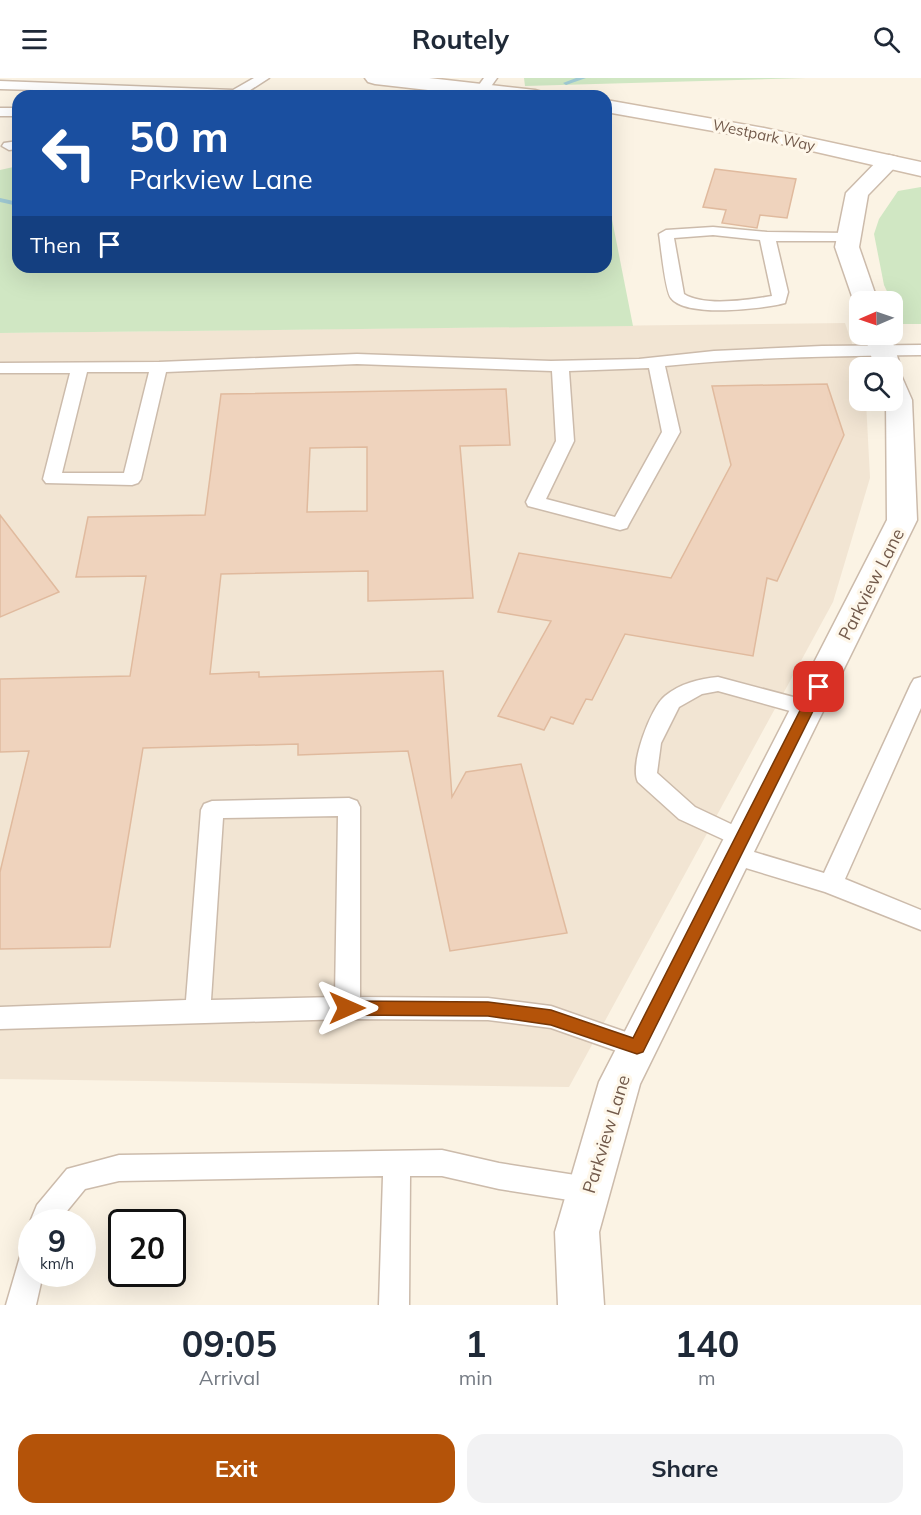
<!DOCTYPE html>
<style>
:root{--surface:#fff;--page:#f2f2f3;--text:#1f2937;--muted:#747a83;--accent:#b45309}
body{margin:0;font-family:Mulish,sans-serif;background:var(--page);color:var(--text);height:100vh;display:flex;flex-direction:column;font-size:22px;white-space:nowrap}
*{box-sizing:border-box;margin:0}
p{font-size:20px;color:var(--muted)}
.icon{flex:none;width:33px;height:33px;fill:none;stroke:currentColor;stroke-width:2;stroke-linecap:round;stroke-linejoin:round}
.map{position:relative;height:1227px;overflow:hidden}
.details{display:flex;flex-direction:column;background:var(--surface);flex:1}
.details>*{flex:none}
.banner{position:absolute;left:12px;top:12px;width:600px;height:183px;border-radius:18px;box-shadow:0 6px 24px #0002;background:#1a4fa0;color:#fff;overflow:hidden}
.needle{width:39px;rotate:268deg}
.buttons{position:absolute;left:849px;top:213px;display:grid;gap:12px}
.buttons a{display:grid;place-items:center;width:54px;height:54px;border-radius:12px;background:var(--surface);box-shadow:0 6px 24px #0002;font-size:30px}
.speed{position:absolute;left:18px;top:1131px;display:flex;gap:12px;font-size:30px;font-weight:700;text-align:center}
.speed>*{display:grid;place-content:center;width:78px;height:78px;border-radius:50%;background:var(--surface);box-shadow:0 6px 24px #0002;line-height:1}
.speed small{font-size:15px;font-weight:400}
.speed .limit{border:3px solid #111;border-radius:9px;background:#fff;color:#111}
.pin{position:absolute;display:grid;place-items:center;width:51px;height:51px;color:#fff;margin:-26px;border-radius:12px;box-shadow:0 3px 9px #0006}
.me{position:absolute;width:66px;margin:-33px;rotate:90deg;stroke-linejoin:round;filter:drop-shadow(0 0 4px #0008)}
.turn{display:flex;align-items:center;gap:21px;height:126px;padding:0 18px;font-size:27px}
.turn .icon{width:78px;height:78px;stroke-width:2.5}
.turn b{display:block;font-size:42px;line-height:51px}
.then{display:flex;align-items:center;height:57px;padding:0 18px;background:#0003;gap:12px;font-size:22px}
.eta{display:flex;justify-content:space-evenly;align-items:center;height:102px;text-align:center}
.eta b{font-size:36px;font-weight:700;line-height:42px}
.primary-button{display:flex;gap:12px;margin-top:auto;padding:12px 18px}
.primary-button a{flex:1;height:69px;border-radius:18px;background:var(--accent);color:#fff;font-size:24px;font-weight:700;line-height:69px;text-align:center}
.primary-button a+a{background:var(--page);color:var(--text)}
header{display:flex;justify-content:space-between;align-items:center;height:78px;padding:0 18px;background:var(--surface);font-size:27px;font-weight:700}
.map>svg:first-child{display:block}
.residential{fill:#f2e5d3}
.green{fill:#d0e7c3}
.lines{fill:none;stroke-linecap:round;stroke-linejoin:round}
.stream{fill:#a0cad4;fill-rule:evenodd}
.building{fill:#efd3bd;stroke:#e0ba9e;stroke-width:1.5;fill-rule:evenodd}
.lane-casing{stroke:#ccbbab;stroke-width:3}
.street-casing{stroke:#ccbbab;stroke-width:3}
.secondary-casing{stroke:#d0bdab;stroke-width:3}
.lane{fill:#fff;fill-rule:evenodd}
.street{fill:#fff;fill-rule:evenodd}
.secondary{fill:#fff;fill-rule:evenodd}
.route{fill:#b45309;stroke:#753606;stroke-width:1.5}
.labels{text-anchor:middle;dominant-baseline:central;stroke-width:6;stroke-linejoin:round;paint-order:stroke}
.far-street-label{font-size:15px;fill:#725a4b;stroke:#fef7ea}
.street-label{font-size:18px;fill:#725a4b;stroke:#fef7ea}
</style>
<header><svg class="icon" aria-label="menu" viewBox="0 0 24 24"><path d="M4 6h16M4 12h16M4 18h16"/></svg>Routely<svg class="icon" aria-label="search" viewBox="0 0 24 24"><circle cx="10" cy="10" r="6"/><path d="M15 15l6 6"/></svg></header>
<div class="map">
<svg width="921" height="1227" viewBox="0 0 921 1227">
<rect width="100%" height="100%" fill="#fbf3e4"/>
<!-- residential -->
<path class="residential" d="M845,245l15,44v33l6,1 4,77 -37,124 -264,485 -569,-8v-746z"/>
<!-- green -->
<g class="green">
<path d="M524,0h282l-281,8z"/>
<path d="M18,88v101h588v-78l27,137 -633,7v-163z"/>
<path d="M921,109v137h-22l-7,-22 -8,-17 -10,-51 5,-15 19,-28z"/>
</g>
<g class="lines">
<!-- stream -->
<g class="stream">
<path d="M576,0h10l-20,7 -3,-2z"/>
<path d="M0,120l18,4v4l-18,-4z"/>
</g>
</g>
<!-- building -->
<g class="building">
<path d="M715,91l81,10 -9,39 -27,-3 -3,13 -35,-5 4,-13 -23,-3z"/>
<path d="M827,306l17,51 -67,146 -10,-3 -14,78 -128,-22 -33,66 -6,-1 -13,25 -22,-7 -7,13 -46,-14 53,-95 -53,-9 21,-59 152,25 60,-113 -19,-79z"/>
<path d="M506,311l4,56 -50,1 13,152 -105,3v-30l-147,3 -11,100 49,-2v5l184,-6 9,126 14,-25 55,-8 46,169 -117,18 -42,-200 -110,4v-11l-155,4 -33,199 -110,2v-77l29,-121 -29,1v-73l130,-3 16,-100 -70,1 12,-60 117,-2 16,-121zM367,369v64l-60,1 3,-64z"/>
<path d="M0,437l59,77 -59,25z"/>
</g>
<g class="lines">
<defs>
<g id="lane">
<path d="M254,0h15l-28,18 -241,-7v-8l233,9z"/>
<path d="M484,0h13l-10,14h-10l-1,-3z"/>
<rect x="0" y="30" width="18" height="8"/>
<path d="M18,63v8l-9,1 -7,-4 2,-3z"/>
<path d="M713,149l54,5 82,1 7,4 -7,4h-73l12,51 -3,11c-22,6 -99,15 -114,-5 -6,-7 -10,-52 -12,-64l7,-4zM713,157l47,5 12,56c-23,4 -68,11 -88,-2l-10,-56z"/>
<path d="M921,267v10c-85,1 -171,2 -256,11l15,66 -51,92 -2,4 -7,2 -92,-24 -2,-4 30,-61 -4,-70 -195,-7 -191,8 -25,107 -3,4 -6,2 -86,-2 -3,-4 27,-106h-70v-10l159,-1 198,-8 194,7 88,-2 75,-8 108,-5zM649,290l13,64 -47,85 -69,-18 28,-58 -5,-70zM87,294h62l-25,101h-62z"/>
<path d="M718,599l98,26 3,5 -3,5 -8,3 -90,-25 -16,3 -23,13 -18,36 -4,30 38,34 55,26 3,6 -3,6 -8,3 -63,-29 -41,-37c-9,-17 13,-75 27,-86 16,-13 34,-17 53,-19z"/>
<path d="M921,599v31l-76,171 76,31v20l-96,-38 -99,-30 -4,-7 4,-7 8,-2 90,27 87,-189 3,-5z"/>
<path d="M349,720l8,3 3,6v190l128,1 63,8 95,33 4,8 -4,8 -9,3 -86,-30 -63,-8 -141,-1 -347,10v-22l186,-7 15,-190 3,-6 8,-3zM338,738l-3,181 -124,3 12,-182z"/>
<path d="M442,1072l57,13 89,14 10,4 4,9 -4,9 -10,4 -89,-14 -57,-13h-32l-1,129h-30l4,-129 -264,5 -34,8 -27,33h-26v4l-2,-4 7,-17 30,-36 52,-14z"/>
<path d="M32,1168v28h11l-7,31h-30l16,-55z"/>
</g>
<g id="street">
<path d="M889,77l8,2 3,5 -32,33 -9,52 19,55h-18v6l-6,-6 -19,-55 11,-54 35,-36z"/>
<path d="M864,256h26l11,34 -5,6 5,1 11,25 5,120 -277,564 -41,148 5,73h-46l-3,-73 44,-150 288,-562 -1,-120h6v-32h-17z"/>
</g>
<g id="secondary">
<path d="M365,0h64l106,12 7,2 3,4h-64l-106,-12 -7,-2z"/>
<path d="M606,22l158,28 157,34v14l-157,-36 -158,-28z"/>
</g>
</defs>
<!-- lane casing -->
<use href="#lane" class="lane-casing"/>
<!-- street casing -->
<use href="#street" class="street-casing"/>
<!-- secondary casing -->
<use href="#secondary" class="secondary-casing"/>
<!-- lane -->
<use href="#lane" class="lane"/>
<!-- street -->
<use href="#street" class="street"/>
<!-- secondary -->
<use href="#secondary" class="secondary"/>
</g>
<!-- route -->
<path class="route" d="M819,604l6,5 -182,365 -6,2 -86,-29 -63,-9 -141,-1 -6,-2 -2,-5 2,-5 6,-2 141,1 63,8 82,28 179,-351z"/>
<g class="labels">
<!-- far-street labels -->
<g class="far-street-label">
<text transform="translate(764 57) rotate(12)">Westpark Way</text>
</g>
<!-- street labels -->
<g class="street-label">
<text transform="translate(871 506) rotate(-63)">Parkview Lane</text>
<text transform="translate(606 1056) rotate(-73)">Parkview Lane</text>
</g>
</g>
</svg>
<div class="buttons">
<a><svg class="needle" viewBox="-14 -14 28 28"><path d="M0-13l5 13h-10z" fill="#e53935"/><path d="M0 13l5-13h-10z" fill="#747a83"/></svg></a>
<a><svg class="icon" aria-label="search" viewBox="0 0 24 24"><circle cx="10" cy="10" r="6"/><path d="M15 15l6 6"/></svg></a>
</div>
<div class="speed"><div>9<small>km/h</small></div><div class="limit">20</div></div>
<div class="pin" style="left:819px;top:609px;background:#d93025"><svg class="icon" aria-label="arrive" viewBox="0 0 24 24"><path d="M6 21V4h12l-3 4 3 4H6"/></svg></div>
<svg class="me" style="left:347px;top:930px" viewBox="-20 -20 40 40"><path d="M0-17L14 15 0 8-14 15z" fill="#b45309" stroke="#fff" stroke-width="4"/></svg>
<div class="banner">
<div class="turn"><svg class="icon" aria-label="left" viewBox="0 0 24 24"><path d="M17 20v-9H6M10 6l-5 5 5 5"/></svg><div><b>50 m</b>Parkview Lane</div></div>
<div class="then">Then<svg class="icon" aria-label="arrive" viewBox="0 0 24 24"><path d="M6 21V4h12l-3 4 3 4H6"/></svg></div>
</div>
</div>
<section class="details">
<div class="eta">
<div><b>09:05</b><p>Arrival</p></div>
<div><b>1</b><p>min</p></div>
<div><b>140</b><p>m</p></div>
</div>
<div class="primary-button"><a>Exit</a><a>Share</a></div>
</section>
